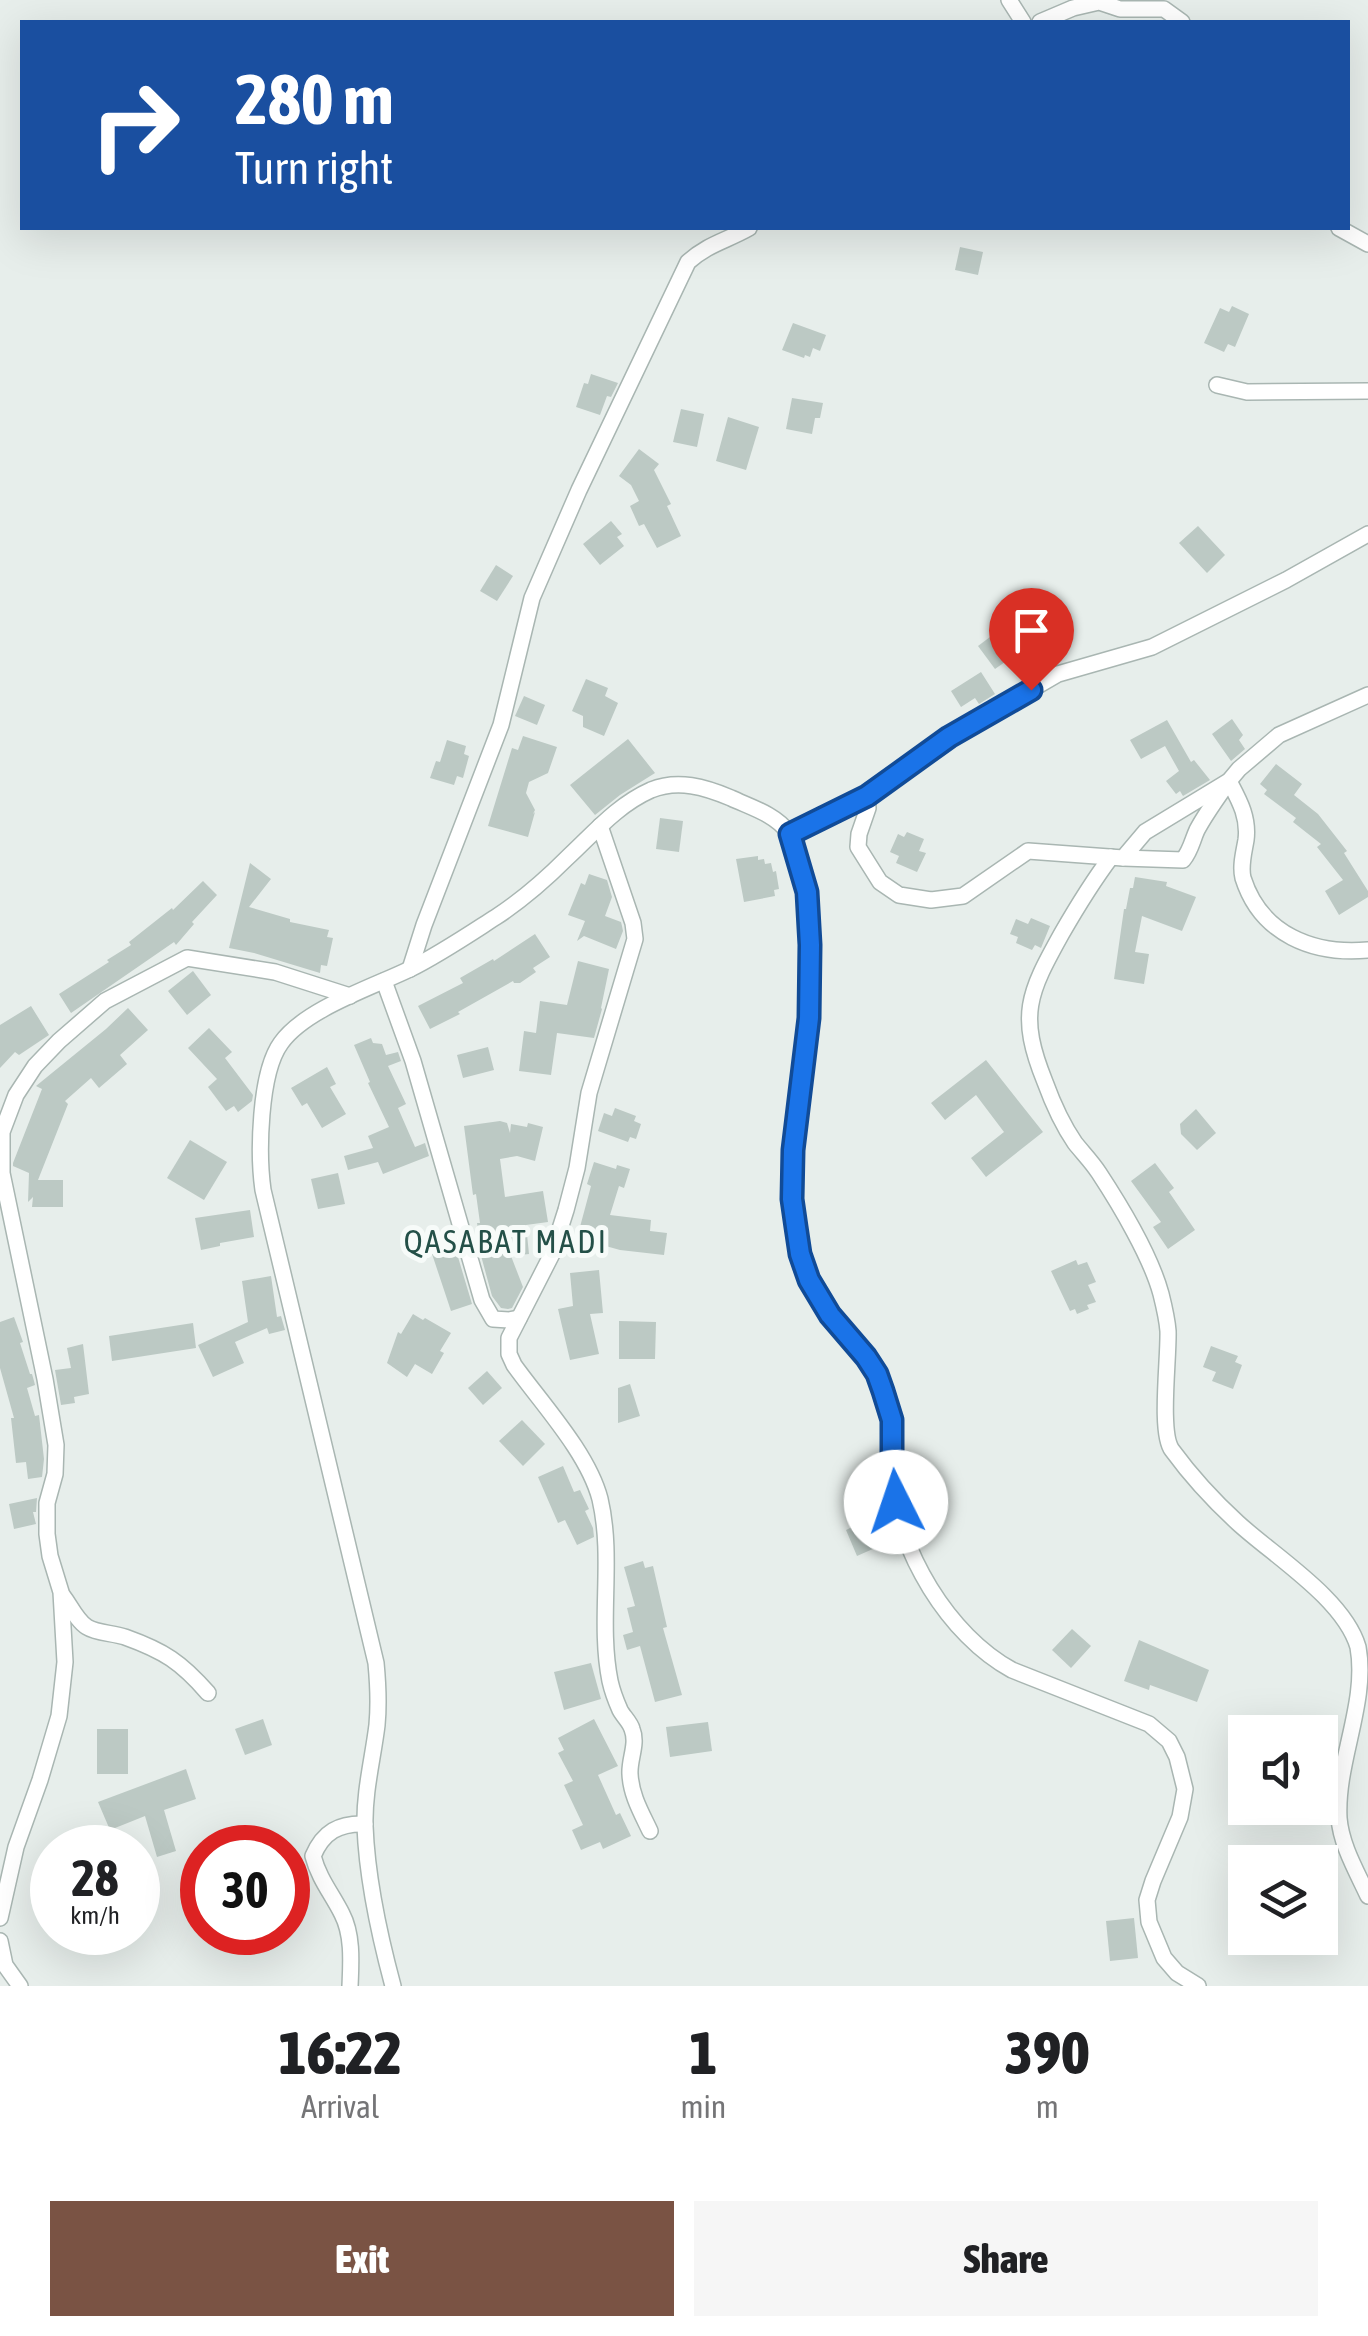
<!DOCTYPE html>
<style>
:root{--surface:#fff;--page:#f6f6f6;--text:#202124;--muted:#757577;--accent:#7a5344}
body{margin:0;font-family:"Asap Condensed",sans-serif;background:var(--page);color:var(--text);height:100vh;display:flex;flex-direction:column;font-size:38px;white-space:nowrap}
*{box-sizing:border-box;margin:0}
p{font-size:32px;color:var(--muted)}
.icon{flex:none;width:55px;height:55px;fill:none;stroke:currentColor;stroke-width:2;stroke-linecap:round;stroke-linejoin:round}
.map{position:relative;height:1986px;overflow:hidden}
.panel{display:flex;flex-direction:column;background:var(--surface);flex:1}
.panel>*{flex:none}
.top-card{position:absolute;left:20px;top:20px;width:1330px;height:210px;border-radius:0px;box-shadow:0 10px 40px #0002;background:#1a4fa0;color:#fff;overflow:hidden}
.buttons{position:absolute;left:1228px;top:1715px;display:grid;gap:20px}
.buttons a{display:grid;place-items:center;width:110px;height:110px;border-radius:0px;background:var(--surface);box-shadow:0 10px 40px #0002;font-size:50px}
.speed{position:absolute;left:30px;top:1825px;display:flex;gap:20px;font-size:50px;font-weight:700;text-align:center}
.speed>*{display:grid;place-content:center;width:130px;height:130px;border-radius:50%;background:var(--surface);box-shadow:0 10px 40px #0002;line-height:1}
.speed small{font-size:25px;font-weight:400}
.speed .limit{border:15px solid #d22;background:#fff;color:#111}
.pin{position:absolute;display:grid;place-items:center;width:85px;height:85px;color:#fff;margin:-102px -42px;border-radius:50% 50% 50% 0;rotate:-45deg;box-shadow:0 0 10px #0007}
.pin .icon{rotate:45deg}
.me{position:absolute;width:110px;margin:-55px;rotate:356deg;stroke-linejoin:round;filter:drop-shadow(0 0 8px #0008)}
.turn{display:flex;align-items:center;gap:35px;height:210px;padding:0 50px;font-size:45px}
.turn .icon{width:130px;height:130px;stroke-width:2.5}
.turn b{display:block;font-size:70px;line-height:85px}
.eta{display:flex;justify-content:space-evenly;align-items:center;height:170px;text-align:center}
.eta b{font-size:60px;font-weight:800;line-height:70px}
.primary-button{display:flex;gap:20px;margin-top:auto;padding:20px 50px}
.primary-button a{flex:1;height:115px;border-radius:0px;background:var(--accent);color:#fff;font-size:40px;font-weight:800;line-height:115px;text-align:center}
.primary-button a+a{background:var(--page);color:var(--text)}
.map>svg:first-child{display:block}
.building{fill:#bcc9c4}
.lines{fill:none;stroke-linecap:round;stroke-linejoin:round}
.minor-casing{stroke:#a9b6b2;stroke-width:18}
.minor{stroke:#fff;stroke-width:15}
.route-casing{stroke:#114b97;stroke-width:25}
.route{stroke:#1a73e8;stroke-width:18}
.labels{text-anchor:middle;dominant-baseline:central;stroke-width:10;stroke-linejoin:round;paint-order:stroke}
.quarter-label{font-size:32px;letter-spacing:2.5px;fill:#245048;stroke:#f7fbf9}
</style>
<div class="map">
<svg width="1368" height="1986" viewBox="0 0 1368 1986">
<rect width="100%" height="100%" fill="#e7eeeb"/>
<!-- building -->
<g class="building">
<path d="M960,247l23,5 -5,23 -23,-5z"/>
<path d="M1232,306l17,8 -14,33 -7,-3 -4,8 -20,-9 16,-35 9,4z"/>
<path d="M793,323l33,12 -6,16 -7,-3 -3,9 -5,-2 -1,3 -22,-8z"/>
<path d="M591,374l27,9 -7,14 -4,-1 -7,19 -24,-8 8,-24 4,1z"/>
<path d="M792,398l31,5 -3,15h-5l-3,16 -26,-5z"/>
<path d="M681,409l23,5 -7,33 -24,-5z"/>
<path d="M728,417l31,10 -13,43 -30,-9z"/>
<path d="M639,449l20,15 -5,6 17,34 -4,2 14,30 -24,12 -13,-24 -5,2 -9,-20 9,-5 -8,-16 -12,-9z"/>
<path d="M611,521l11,13 -5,3 7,9 -24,19 -17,-21z"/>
<path d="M1198,526l27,29 -18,18 -28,-30z"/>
<path d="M496,565l17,11 -16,25 -17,-10z"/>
<path d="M1002,628l17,24 -24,17 -17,-23z"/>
<path d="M981,672l14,22 -16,10 -4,-6 -14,9 -10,-16z"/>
<path d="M586,679l22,9 -3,8 13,7 -14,33 -21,-9v-11l-11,-5z"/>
<path d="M524,696l21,9 -8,20 -22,-9z"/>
<path d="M1232,719l11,16 -4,5 6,9 -14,12 -19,-27z"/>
<path d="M1167,720l24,42 3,-2 16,20 -27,16 -3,-5 -4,3 -10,-13 13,-10 -14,-25 -24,13 -11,-19z"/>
<path d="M523,736l34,11 -9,26 -19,9 -3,11 9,17 -2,4 2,-2 -7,25 -40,-11 24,-78 6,2z"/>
<path d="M628,739l27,34 -35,22 -25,20 -25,-30z"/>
<path d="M447,740l19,6 -2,8 5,2 -6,22 -6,-2 -3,9 -24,-7 6,-17 4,1z"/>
<path d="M1276,764l26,20 -8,11 24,19 29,37 -3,2 24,38v6l-29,18 -14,-24 18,-11 -26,-33 4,-3 -28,-22 3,-4 -32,-24 3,-4 -7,-6z"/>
<path d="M660,818l23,3 -4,31 -23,-3z"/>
<path d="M907,832l17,7 -5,12 7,2 -9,19 -21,-9 3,-7 -9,-4 8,-18 6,3z"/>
<path d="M758,856v4l6,-1 1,5 6,-1 2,9 3,-1 3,18 -5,1 1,6 -31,6 -8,-43z"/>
<path d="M250,863l21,16 -22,28 41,12v3l39,8 -2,7 6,1 -6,28 -6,-1 -1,8 -66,-20 -25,-5z"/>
<path d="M589,874l18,6 5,17 -7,19 16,6 1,4 1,5 -7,18 -32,-13 -7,5 8,-20 -17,-6 13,-32 4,2z"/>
<path d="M1135,877l32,5 -1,4 30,11 -14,34 -40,-15 -7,36 14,2 -5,30 -30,-5 10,-70h2l4,-21h3z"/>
<path d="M203,881l14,14 -25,27 2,2 -18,21 -2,-3 -103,71 -12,-19 50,-32 -2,-2 24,-15 -2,-3 43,-34 1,2z"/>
<path d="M1031,918l19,8 -9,22 -6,-3 -3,5 -16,-7 2,-6 -8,-3 6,-15 12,5z"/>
<path d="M535,934l15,23 -17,11 3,4 -16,11h-6l-1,-2 -55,31 2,2 -30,15 -12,-23 45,-23 -3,-5 33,-19 1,2z"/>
<path d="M578,961l31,8 -8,39 1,1 -8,29 -37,-5 -6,42 -32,-4 5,-40 12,2 4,-32 27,4z"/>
<path d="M193,971l18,24 -24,20 -19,-24z"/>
<path d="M31,1006l18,29 -30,20 -4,-3 -15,16v-43z"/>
<path d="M128,1008l20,22 -28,25 7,9 -28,24 -8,-10 -26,23 3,3 -30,76h25v27h-31l1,-10 -5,5 1,-29 -16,-7v-3l29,-74 -6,-3 70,-57z"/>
<path d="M209,1028l23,24 -7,6 28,37 -1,6 -14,11 -4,-6 -8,5 -18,-24 9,-8 -29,-31z"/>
<path d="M371,1038l2,5 9,1 4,11 12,-3 3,9 -13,5 18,38 -8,4 17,39 10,-4 4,13 -46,18 -5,-12 -30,8 -4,-14 29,-8 -5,-12 21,-9 -21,-44 2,-1 -16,-37z"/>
<path d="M488,1047l6,23 -31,8 -6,-23z"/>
<path d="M986,1060l57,72 -57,45 -15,-19 33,-26 -28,-37 -31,25 -14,-17z"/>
<path d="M327,1067l9,17 -6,3 16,27 -24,14 -15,-25 -5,3 -11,-18z"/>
<path d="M615,1108l21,8 -2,5 7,3 -5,15 -6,-2 -2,5 -30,-11 6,-18 8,3z"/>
<path d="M1196,1109l20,24 -19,17 -16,-16 -1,-10z"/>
<path d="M500,1121l7,2 3,10 1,-9 16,3 1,-4 15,4 -8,34 -18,-5 -17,3 5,38 38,-6 5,31 -22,3 3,29 -18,2 12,31 -11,21 -4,1 -7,-1 -9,-12 -15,-55 3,-1 -3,-17h3l-4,-29 -3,1 -9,-69z"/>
<path d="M190,1140l37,22 -23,38 -37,-22z"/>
<path d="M594,1162l22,7 1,-4 13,4 -6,19 -5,-2 -9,29 41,5 -1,11 17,2 -3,22 -44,-5 -43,-12 14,-52 -4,-2z"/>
<path d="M1155,1163l19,25 -5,4 26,38 -27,19 -15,-22 8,-5 -30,-41z"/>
<path d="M338,1173l7,31 -27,5 -7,-30z"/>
<path d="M250,1210l4,27 -34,6v3l-19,4 -6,-32z"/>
<path d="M455,1247l17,57 -21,7 -19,-57z"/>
<path d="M1076,1260l2,5 9,-3 9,20 -8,3 8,17 -9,3 2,4 -12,5 -2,-5 -5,2 -19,-40z"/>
<path d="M599,1270l4,43 -13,1 9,40 -29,6 -12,-51 15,-3 -3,-33z"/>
<path d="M271,1276l6,41 4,-1 4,14 -16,4 -2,-6 -32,14 9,21 -31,14 -15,-32 50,-23 -6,-41z"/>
<path d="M413,1314l10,6 2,-2 26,15 -11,18 4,2 -12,21 -17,-10 -8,13 -20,-14 11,-31 3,2z"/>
<path d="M14,1317l9,25 -3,1 10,31h2l2,7 1,4 -8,3 8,28 4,-1 5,44 -2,18 -14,2 -2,-17 -10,1 -5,-45h3l-14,-50v-46z"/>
<path d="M619,1321l37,1 -1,37h-36z"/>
<path d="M193,1323l3,25 -84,13 -3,-25z"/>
<path d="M83,1344l6,50 -15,3 1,6 -14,2 -6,-35 16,-2 -4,-20z"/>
<path d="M1211,1346l27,10 -3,6 7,3 -9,24 -21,-8 4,-9 -13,-5z"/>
<path d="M487,1371l15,17 -19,17 -15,-17z"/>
<path d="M630,1384l10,32 -22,7v-35z"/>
<path d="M522,1420l23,24 -22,22 -24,-25z"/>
<path d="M563,1466l11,26 6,-2 9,19 -4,2 8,17 1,9 -17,8 -12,-25 -7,3 -20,-46z"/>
<path d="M37,1498l-1,14h-3l3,12 -22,5 -5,-25z"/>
<path d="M871,1518l10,24 -8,3 2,3 -18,8 -11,-26z"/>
<path d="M643,1561l2,7 8,-2 14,61 -4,1 19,67 -27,7 -15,-56 -13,4 -4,-15 10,-3 -6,-24 8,-2 -11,-39z"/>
<path d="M1072,1629l19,17 -20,22 -19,-18z"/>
<path d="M1139,1640l70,30 -12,32 -47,-17 -1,5 -25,-9z"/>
<path d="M591,1663l10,36 -37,11 -10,-38z"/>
<path d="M263,1719l9,26 -27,10 -10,-26z"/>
<path d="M594,1719l24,47 -20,9 18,40 4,-2 11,23 -28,13 -3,-7 -19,8 -9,-20 11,-5 -19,-40 9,-4 -15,-28 6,-3 -6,-12z"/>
<path d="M708,1722l4,29 -42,6 -4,-30z"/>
<rect x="97" y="1729" width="31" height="45"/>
<path d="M186,1769l10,30 -32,11 12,41 -19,6 -12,-41 -35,14 -12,-28z"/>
<path d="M1134,1918l4,40 -28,3 -4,-40z"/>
</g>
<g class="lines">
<defs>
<g id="minor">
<path d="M1009,0l14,22"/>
<path d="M1040,22l33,-14 26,-6 21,7h44l18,13"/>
<path d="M1339,228l29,16"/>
<path d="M1217,385l30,7 121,-1"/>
<path d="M867,795l1,13 -9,26 -1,13 22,35 19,13 32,5 32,-4 65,-45 95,7 22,-26 84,-51 10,-12 40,-34 89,-40"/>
<path d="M600,826l33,97 2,16 -46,154 -12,75 -11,42 -14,44 -43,84v16l5,11c28,39 74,88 86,134 14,60 -2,122 10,182 2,9 6,20 10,29 3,6 10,12 12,19 6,15 -3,30 -2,45 1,21 11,38 20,57"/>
<path d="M790,834l77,-39 82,-58 109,-63 94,-27 134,-67 82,-46"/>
<path d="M1111,857c-18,24 -34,50 -49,76 -34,61 -44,82 -17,149 8,22 17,42 30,61 8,10 17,19 24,30 21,32 52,84 62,121 3,12 6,24 7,37 1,26 -9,102 4,119 19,26 42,51 66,73 36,33 106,76 120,124 10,56 -22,114 -19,171 2,27 18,54 29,78"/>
<path d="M1123,858l60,2c8,-10 9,-19 14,-30 9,-17 21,-33 32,-49 10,19 20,36 17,59 -2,12 -6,26 -3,38 18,57 71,77 125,72"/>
<path d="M410,969l14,-44 77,-200 31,-127 47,-108 109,-228c20,-18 38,-21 61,-34"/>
<path d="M384,981l29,80 69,239 11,19 16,1 10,-2"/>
<path d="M63,1596c7,9 14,25 24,31 9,6 26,6 38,10 39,14 56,25 83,56"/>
<path d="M0,1918l16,-71 24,-67 19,-64 6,-54 -4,-70 -11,-36 -3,-22v-31l8,-29 1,-29 -11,-66 -43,-206v-41l14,-37 19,-29 24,-25 46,-40 82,-43 88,14 75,24"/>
<path d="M0,1941l5,24 15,21"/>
<path d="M350,1986c1,-23 3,-51 -8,-72 -10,-20 -23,-35 -29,-58 10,-24 26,-33 52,-32"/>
<path d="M393,1986c-14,-52 -26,-106 -28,-160 -1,-34 8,-68 12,-101 2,-21 1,-41 -1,-62l-113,-473c-5,-35 -4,-117 18,-147 24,-34 92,-56 129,-74 30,-15 58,-34 86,-52 26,-17 49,-37 71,-59 26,-24 50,-53 84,-68 27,-11 54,-3 80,8 19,9 44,16 57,34 8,10 11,27 14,39 29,116 -20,233 -7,350 3,34 14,64 34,93 27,37 54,56 63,106 4,19 -1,39 0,58 5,72 57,158 120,192l137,54 20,17 8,16 8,32 -5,28 -27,64 -6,19 2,22 15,36 13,15 21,13"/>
</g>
</defs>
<!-- minor casing -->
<use href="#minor" class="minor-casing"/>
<!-- minor -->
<use href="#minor" class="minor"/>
</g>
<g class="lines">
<defs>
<path id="route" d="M896,1502l-4,-23v-59l-9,-29 -6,-17 -11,-17 -36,-42 -21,-35 -9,-26 -4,-27 -4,-28 1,-49 16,-132 1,-73 -3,-53 -17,-58 77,-38 82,-59 82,-47"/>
</defs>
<!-- route casing -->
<use href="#route" class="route-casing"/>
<!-- route -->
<use href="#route" class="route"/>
</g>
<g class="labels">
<!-- quarter labels -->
<g class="quarter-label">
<text x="506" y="1241">QASABAT MADI</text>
</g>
</g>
</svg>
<div class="buttons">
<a><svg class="icon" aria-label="sound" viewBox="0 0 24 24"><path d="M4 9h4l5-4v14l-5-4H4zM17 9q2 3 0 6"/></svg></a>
<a><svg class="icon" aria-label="layers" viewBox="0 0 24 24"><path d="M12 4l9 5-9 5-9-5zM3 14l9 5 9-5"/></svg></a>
</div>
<div class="speed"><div>28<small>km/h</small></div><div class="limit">30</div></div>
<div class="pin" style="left:1031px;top:690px;background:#d93025"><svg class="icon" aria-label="arrive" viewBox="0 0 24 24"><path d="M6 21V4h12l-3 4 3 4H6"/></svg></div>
<svg class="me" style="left:896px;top:1502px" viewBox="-20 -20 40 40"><circle r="19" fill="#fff"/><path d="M0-13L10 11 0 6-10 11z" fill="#1a73e8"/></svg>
<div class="top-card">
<div class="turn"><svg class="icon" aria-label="right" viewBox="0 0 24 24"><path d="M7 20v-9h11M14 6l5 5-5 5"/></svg><div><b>280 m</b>Turn right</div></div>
</div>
</div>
<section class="panel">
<div class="eta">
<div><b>16:22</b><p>Arrival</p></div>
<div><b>1</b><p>min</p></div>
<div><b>390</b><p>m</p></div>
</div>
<div class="primary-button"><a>Exit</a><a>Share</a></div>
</section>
